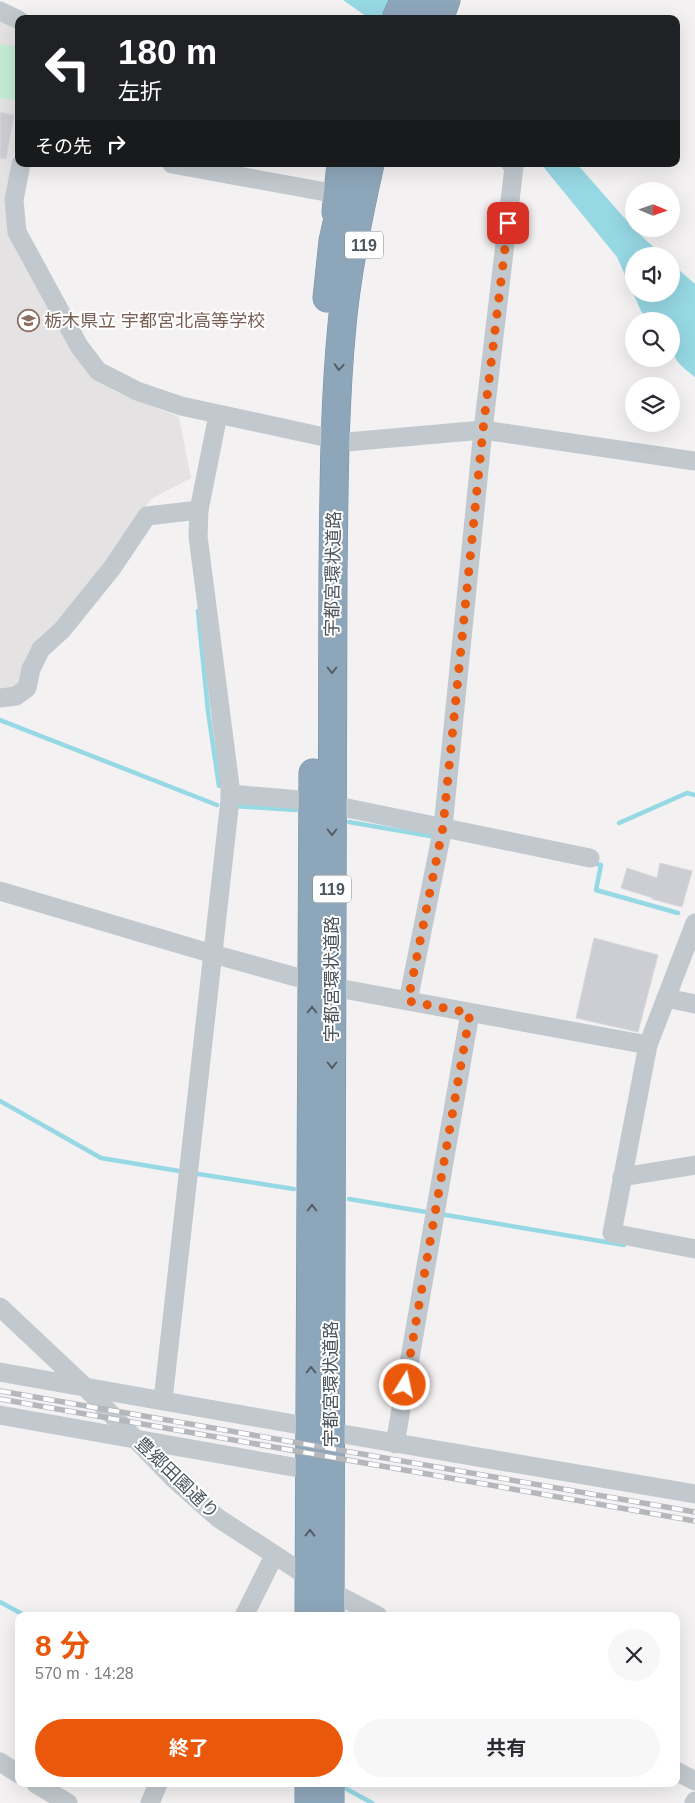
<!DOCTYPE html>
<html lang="ja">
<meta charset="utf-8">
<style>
:root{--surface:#fff;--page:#f7f7f7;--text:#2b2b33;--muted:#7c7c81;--accent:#ea580c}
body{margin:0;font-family:Arial,"Noto Sans JP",sans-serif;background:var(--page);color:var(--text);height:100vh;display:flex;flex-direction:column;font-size:19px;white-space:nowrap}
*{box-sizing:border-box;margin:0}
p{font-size:16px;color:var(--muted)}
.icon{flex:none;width:28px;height:28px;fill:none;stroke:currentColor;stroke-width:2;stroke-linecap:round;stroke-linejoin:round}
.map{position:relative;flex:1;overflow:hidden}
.details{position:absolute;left:15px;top:1612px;width:665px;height:175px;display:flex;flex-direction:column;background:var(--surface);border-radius:10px;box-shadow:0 5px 20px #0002}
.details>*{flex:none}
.hud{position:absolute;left:15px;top:15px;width:665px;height:152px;border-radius:10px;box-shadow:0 5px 20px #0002;background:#202124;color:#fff;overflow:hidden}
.needle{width:32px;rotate:92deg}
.buttons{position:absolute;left:625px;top:182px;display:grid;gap:10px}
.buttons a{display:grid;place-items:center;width:55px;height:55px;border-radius:50%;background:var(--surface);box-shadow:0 5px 20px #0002;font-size:25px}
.pin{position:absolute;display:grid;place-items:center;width:42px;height:42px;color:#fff;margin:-21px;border-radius:10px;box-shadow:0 2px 8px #0006}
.me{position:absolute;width:55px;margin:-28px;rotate:10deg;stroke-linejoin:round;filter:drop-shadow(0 0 4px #0008)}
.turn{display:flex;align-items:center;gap:18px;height:105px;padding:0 20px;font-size:22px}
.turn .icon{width:65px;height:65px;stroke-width:2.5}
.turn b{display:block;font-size:35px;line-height:42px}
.then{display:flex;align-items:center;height:48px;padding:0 20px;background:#0003;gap:10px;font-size:19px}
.round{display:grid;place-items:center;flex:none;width:52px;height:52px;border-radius:26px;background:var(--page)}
.summary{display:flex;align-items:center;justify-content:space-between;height:85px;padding:0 20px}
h1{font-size:30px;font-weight:700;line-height:38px;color:var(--accent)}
.action{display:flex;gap:10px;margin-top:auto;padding:10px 20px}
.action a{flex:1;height:58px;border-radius:30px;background:var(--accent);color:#fff;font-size:20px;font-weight:700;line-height:58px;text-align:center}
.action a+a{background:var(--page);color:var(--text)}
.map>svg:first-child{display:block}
.education{fill:#e4e2e3}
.green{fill:#c5ecd2}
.water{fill:#96d8e4}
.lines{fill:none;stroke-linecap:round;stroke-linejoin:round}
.stream{stroke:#96d8e4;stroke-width:4.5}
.building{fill:#ccced3;stroke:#d6d8dc}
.highway-casing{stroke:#7991a6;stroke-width:29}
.minor{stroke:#c1c9ce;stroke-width:19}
.highway{stroke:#8ea6ba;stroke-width:28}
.rail-casing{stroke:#b4b7bb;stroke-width:5.5}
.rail{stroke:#fff;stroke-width:4;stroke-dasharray:11;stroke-linecap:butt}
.oneway{stroke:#525d66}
.route{stroke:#ea580c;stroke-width:9;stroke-dasharray:0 16.2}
.labels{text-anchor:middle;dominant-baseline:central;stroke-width:4;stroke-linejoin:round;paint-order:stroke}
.shield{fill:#fff;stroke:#81888e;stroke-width:1}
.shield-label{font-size:16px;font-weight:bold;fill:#4b555d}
.education-label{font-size:18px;fill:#785e54;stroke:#fff;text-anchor:start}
.street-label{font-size:18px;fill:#4b555d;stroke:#fff}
</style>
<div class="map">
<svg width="695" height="1803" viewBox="0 0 695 1803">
<rect width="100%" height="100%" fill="#f3f1f1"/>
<!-- education -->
<path class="education" d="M0,18l19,13v99l-10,51 1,46 73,140 33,25 63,25 12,61 -40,21 -132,190 -19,3z"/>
<!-- green -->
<path class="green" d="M0,44l19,3v54l-19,-3z"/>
<!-- water -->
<g class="water">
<path d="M343,0h48l27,19h-48z"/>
<path d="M541,164h36l57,65 29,27h-29v38h37v-31l24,21v93c-26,-20 -24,-24 -24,-56h-23l-7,-10 -24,-54z"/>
</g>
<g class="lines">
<!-- stream -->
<g class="stream">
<path d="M198,611l10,100 11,75"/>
<path d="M0,720l217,85"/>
<path d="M235,806l61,4"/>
<path d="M349,822l87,15"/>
<path d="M619,823l68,-30 8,2"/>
<path d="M592,863l9,2 -5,25 82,23"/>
<path d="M0,1101l101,57 84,14"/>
<path d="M192,1173l102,16"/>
<path d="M349,1199l83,14"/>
<path d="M440,1214l184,31"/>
<path d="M0,1602l26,14"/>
<path d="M345,1788l27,15"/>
</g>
</g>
<!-- building -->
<g class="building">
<path d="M0,112l14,3 -8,44 -6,-1z"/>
<path d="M660,863l32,8 -10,36 -30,-8 1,-1 -32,-10 6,-20 30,10z"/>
<path d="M594,938l64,17 -20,77 -62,-14z"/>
</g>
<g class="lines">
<defs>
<g id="highway">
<path d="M396,19l8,-19"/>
<path d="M417,19l8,-19"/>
<path d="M439,19l7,-19"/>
<path d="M336,212l5,-48"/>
<path d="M327,298l6,-57 10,-46"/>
<path d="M309,1616l4,-843"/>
<path d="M330,1616l3,-1043c1,-82 1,-165 9,-248 5,-54 16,-108 28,-161"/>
<path d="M309,1784v19"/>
<path d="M330,1803v-19"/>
</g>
</defs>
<!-- highway casing -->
<use href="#highway" class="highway-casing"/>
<!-- minor -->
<g class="minor">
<path d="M0,11l19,9"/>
<path d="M21,164l-7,36 3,32 62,114 19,25 39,20 44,15 166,36 136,-12 212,31"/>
<path d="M172,164l165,30"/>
<path d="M0,698l16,-2 11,-8 4,-19 10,-20 21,-19 50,-62 35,-52 52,-6"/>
<path d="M230,794l83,7 277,57"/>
<path d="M0,891l213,63 119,33 316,58 -36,188 83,16"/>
<path d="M666,998l29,6"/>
<path d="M408,1001l35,-174 40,-397 31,-263 -3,-3"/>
<path d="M648,1045l47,-122"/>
<path d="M622,1177l73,-12"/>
<path d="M0,1307l85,80 89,92 44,39 112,73 48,25"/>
<path d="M0,1372l311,55"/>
<path d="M163,1400l67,-600v-14l-32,-250 1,-26 19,-95"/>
<path d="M0,1415l310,55"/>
<path d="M331,1432l364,62"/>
<path d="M395,1444l75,-431"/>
<path d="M244,1616l30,-60"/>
<path d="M0,1762l19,12"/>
<path d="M676,1771l19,10"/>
<path d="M36,1784l32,19"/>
<path d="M150,1803l8,-19"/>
<path d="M694,1803l1,-2"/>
</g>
<!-- highway -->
<use href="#highway" class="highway"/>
<defs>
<g id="rail">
<path d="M0,1391l695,121"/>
<path d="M0,1399l695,122"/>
</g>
</defs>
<!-- rail casing -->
<use href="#rail" class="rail-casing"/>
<!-- rail -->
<use href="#rail" class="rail"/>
</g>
<!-- one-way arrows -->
<defs><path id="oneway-chevron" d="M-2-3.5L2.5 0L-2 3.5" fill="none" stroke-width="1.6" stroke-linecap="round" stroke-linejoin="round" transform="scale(1.25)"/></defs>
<g class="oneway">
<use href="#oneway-chevron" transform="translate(339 367) rotate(94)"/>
<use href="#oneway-chevron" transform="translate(332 670) rotate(90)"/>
<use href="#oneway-chevron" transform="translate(332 832) rotate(90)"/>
<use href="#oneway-chevron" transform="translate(312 1010) rotate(-90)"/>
<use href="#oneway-chevron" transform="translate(332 1065) rotate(90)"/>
<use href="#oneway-chevron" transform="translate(312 1208) rotate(-90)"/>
<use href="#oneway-chevron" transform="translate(311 1370) rotate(-90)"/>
<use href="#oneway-chevron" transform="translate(310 1533) rotate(-89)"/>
</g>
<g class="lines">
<!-- route -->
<path class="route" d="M405,1385l65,-372 -62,-12 35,-174 40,-397 25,-207"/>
</g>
<!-- icons -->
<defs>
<symbol id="school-ring" viewBox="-11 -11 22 22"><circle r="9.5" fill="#fff" stroke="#8d6e63" stroke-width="1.5"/><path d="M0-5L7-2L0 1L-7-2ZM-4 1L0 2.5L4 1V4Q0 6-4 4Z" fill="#8d6e63"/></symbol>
</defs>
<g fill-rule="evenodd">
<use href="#school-ring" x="16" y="308" width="25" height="25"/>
</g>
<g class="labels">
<!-- shield labels -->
<g class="shield">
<rect x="345" y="231.5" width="38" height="27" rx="4"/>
<rect x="313" y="875.5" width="38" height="27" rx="4"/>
</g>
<g class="shield-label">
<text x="364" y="245">119</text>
<text x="332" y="889">119</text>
</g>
<!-- education labels -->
<g class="education-label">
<text x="44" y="321">栃木県立 宇都宮北高等学校</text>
</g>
<!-- street labels -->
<g class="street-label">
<text transform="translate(333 574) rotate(-89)">宇都宮環状道路</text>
<text transform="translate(332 979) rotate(-90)">宇都宮環状道路</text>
<text transform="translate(331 1384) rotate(-90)">宇都宮環状道路</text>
<text transform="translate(177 1478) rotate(44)">豊郷田園通り</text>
</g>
</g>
</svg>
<div class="buttons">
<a><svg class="needle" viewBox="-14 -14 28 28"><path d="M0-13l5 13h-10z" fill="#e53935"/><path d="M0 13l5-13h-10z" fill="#7c7c81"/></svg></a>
<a><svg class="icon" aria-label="sound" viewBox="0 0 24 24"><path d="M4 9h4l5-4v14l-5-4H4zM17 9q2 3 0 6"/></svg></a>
<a><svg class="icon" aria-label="search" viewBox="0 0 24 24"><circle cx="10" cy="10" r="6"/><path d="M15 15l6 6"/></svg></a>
<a><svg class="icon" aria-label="layers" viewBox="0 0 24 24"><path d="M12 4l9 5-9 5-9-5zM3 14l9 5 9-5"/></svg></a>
</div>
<div class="pin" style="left:508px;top:223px;background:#d93025"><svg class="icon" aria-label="arrive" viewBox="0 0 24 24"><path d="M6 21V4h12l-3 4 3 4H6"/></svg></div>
<svg class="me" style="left:405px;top:1385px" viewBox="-20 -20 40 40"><circle r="17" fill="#ea580c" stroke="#fff" stroke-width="3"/><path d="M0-11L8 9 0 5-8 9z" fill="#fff"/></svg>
<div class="hud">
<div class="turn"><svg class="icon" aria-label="left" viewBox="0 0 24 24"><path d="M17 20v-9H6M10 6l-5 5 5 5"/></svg><div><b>180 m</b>左折</div></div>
<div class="then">その先<svg class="icon" aria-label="right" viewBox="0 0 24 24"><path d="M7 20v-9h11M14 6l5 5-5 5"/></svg></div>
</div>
<section class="details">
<div class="summary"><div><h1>8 分</h1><p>570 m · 14:28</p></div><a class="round"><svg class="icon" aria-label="close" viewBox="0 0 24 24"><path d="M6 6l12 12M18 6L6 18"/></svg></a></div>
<div class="action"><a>終了</a><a>共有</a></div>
</section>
</div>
